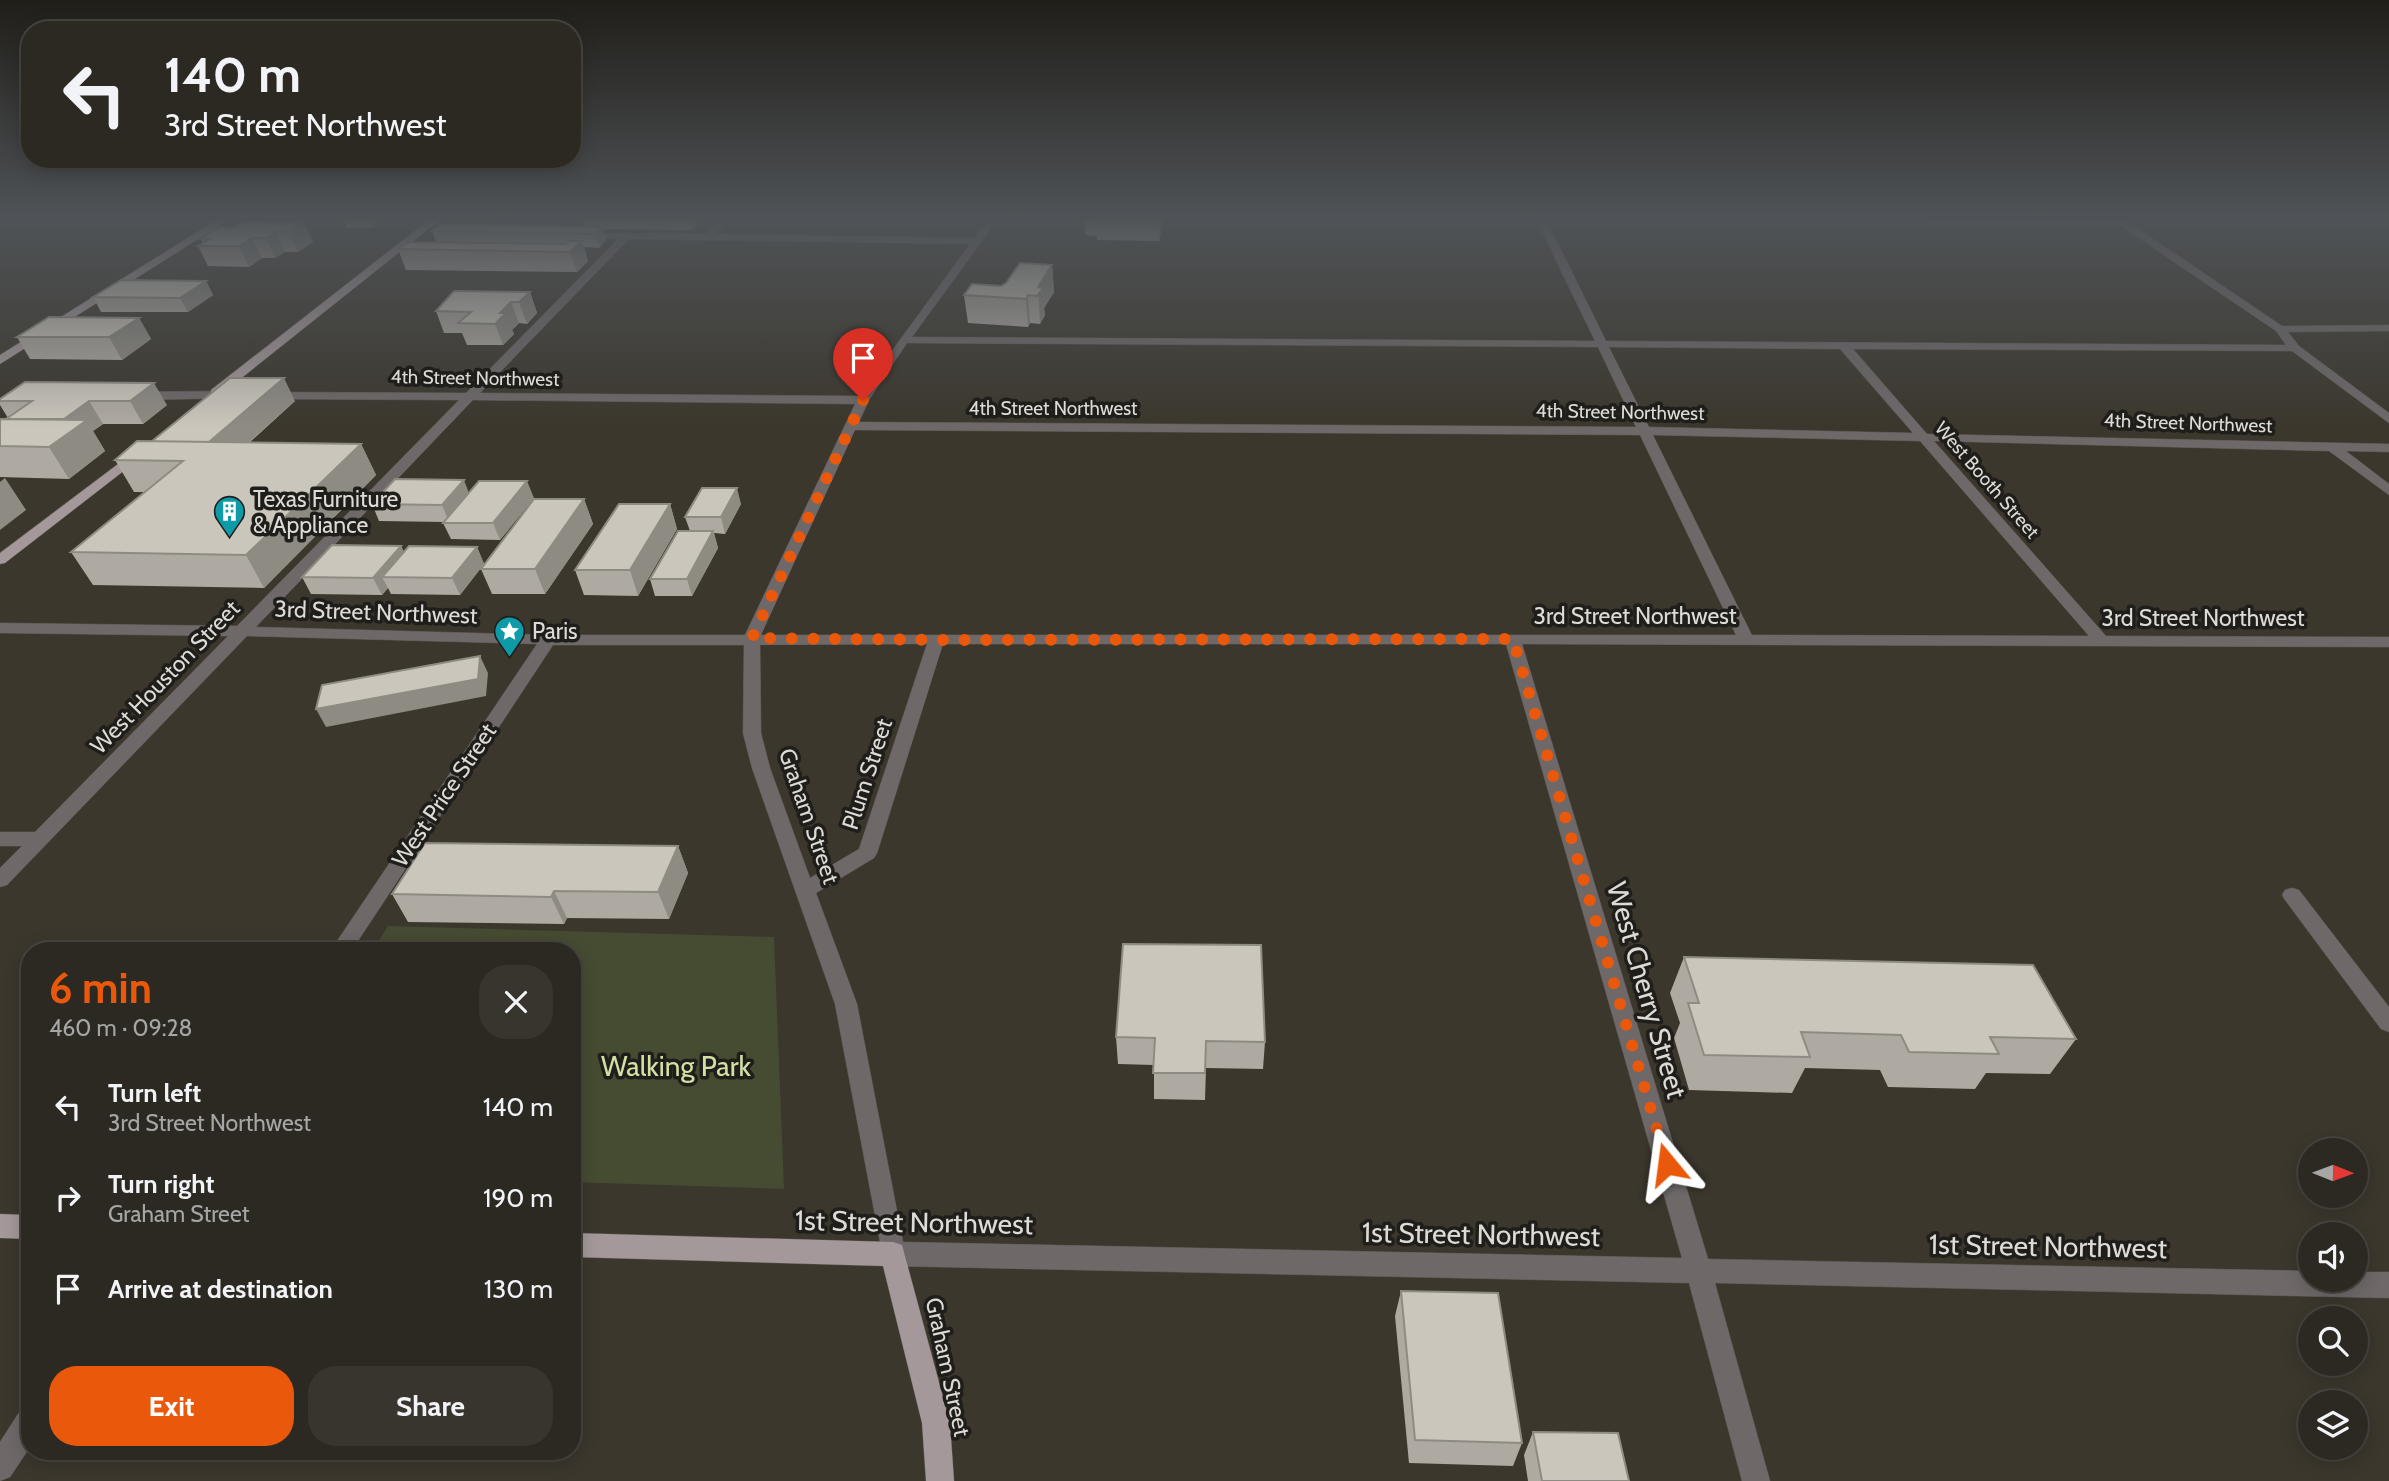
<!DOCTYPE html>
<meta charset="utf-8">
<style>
:root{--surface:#2c2922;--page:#38352f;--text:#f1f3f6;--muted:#a6a6a5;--line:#484540;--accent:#ea580c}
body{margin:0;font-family:Cabin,sans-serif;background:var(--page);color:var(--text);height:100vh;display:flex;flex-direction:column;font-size:26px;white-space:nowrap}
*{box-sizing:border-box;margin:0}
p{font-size:23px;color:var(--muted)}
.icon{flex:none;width:38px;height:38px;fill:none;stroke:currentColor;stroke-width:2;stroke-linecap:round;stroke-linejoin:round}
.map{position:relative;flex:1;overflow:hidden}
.drawer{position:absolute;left:21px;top:942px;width:560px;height:518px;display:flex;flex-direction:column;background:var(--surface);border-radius:28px;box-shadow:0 4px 18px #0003,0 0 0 2px var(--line)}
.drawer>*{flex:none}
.banner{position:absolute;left:21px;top:21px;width:560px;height:147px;border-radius:28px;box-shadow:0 4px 18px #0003,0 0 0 2px var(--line);background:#2c2922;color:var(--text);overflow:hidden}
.needle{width:46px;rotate:91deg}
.fabs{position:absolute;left:2298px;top:1138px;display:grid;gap:14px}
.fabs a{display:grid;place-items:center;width:70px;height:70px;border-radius:50%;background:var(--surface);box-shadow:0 4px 18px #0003,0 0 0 2px var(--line);font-size:35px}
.pin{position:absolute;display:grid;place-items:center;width:60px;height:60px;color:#fff;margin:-72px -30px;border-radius:50% 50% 50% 0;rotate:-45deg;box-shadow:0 0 7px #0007}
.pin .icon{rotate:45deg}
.me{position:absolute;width:77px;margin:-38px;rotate:344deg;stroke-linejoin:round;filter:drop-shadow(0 0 5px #0008)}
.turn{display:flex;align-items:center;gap:24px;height:147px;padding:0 28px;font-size:32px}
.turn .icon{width:91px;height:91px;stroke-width:2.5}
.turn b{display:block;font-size:49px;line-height:60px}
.round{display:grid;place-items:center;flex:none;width:74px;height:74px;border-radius:28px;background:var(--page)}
.head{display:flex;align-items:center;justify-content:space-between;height:119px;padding:0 28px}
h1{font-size:42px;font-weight:700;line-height:52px;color:var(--accent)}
.button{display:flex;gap:14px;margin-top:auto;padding:14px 28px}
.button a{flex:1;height:80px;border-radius:28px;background:var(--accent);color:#fff;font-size:28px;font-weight:700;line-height:80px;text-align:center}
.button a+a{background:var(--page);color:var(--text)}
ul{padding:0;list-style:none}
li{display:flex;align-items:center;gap:21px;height:91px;padding:0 28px}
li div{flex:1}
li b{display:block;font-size:26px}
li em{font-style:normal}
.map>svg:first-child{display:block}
.green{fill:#464c32}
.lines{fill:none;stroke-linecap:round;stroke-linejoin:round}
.minor-casing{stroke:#58554b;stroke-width:1}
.major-casing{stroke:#58554b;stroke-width:1}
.minor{fill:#6e6869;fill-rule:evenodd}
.major{fill:#a4989a;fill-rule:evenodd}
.wall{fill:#afaaa1}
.shaded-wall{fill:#8e8b83}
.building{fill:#cbc6bb;stroke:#8e8b83;stroke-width:2}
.route{stroke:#ea580c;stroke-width:12;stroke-dasharray:0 21.6}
.labels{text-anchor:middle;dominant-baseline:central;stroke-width:7;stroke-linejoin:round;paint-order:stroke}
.far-street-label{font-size:19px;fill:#dddbd5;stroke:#201e1a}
.poi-label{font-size:23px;fill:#dddbd5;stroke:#201e1a;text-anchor:start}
.street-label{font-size:23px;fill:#dddbd5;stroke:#201e1a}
.near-street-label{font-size:28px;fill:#dddbd5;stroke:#201e1a}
.near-park-label{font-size:28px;fill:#d2e0a4;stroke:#201e1a}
</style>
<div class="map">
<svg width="2389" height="1481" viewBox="0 0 2389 1481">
<rect width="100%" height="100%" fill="#3b372d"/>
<!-- green -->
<path class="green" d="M388,926l386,11 10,252 -212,-7v-232h-199z"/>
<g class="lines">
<defs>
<g id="minor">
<path d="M0,219h6l-6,4z"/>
<path d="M720,219h10l-14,15 258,4 14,-19h10l-86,118 683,4 -59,-122h10l60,122 680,4 -10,-14 -155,-105 -338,-4 -5,-3h346l158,107 107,-1v6l-101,1 11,14 90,67v10l-97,-72 -439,-2 74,85 462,10v8l-43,-1 43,33v11l-60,-44 -395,-10 172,195 283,1v10l-867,-3 186,615 602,12v8h46v-7h33v26l-674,-15 55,198h-28l-53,-198 -796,-17 -9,-3 -49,-259 -83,-236 -9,-35 1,-88h-191l-201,305h-21l206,-306 -290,-8 -240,249 -7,2v-19l22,-22h-22v-14h35l193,-196 -228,-3v-10l237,3 222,-226 -191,-1 -4,-1v-6l202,1 152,-154 -38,-1 -5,-3 2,-2 128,1zM629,239l341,5 -111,152 -379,-3zM907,343l691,4 38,80 -777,-5 10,-22zM1609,347l231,2 73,84 -264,-6zM473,400l382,4 -110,231h-197l-292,-8zM855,430l785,5 96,200h-975zM1653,435l267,6 169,195 -337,-1zM927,644l-68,205 -49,29 -40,-110 -9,-35 -1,-88zM943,644h563l176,614 -779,-16 -46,-238 -41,-111 58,-35 3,-5z"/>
<path d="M233,391l4,1v6l-98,2 -6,-4 6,-4z"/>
<path d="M2292,888l7,2 90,117v25l-8,-3 -96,-129 -3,-5 3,-5z"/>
<path d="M30,1407v40l-20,30 -10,4v-39l20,-31z"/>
</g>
<g id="major">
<path d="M218,219h12l-230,145v-9z"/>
<path d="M430,219h11l-222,177h-8v-6z"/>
<path d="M138,449l5,1v6l-138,107 -5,1v-11z"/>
<path d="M0,1214l30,1v24l-30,-1z"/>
<path d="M572,1233l321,9 9,3 48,178 4,58h-28l-4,-58 -39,-157 -311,-9z"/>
</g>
</defs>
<!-- minor casing -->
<use href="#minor" class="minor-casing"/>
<!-- major casing -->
<use href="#major" class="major-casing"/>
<!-- minor -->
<use href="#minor" class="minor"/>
<!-- major -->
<use href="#major" class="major"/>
</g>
<!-- wall -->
<g class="wall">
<path d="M343,219h41l-12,9h-25z"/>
<path d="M582,219h120l-10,11 -89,-1 3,11 -7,8 -15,-1 4,14 -11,11 -171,-2 -8,-21 38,-7 -4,-11 152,-5z"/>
<path d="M1084,219h79v3l-4,19 -62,-1v-4l-12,-1z"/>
<path d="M304,222l9,20 -15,10h-13l-10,6h-13l-13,9 -41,-1 -10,-20 5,-3 -2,-4 32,-11z"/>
<path d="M1052,265l2,27 -10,16 1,7 -5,9 -10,-1 -2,4 -60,-4 -4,-28 37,-9z"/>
<path d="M206,281l7,14 -25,17h-87l-8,-15z"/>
<path d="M530,292l7,21 -10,11 -8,-1 -7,7 2,4 -11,11h-36l-5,-12h-18l-8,-22z"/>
<path d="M139,318l12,21 -29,21 -92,-1 -13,-22z"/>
<path d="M25,382l142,23 -24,19h-40l-10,7 12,20 -36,28 -69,-2v-58h6l2,-1 -8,-13v-6z"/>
<path d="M295,401l-46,42 112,1 15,31 -112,113 -171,-3 -22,-33 74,-60h-11l-19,-32 36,-18z"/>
<path d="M469,493l65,5 -34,42 -49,-1 -8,-16 1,-1 -65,-1 -7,-17z"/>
<path d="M584,499l9,25 -48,70h-53l-11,-25z"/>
<path d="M670,504l7,25 -39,67 -54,-1 -9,-25z"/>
<path d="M741,504l-16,30 -11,-1 4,15 -26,48h-37l-5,-17 40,-48 -5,-14z"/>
<path d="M401,546l3,6 73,-5 7,17 -24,31 -69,-1 -3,-6 -6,7 -71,-1 -9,-17z"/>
<path d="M678,846l10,27 -19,46 -102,-1 -3,6 -156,-2 -16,-28z"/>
<path d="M1123,944l142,98 -2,27 -57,-1 -1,32 -51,-1v-34l-36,-1 -2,-27z"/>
<path d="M1684,957l392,82 -26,35 -64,-1 -11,16 -87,-2 -8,-17 -75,-2 -13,25 -103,-3 -15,-52 6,-15 -10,-30z"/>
<path d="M1401,1291l121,152 -9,23 -104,-3 -14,-147z"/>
<path d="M1533,1432l96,49h-101l-4,-26z"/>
</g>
<!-- shaded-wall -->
<g class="shaded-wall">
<path d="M368,219h16l-12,9z"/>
<path d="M690,219h12l-10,11z"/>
<path d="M1159,219h4v3l-4,19z"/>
<path d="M304,222l9,20 -15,10 -9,-20z"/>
<path d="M602,227l4,13 -7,8 -4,-14z"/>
<path d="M276,232l9,20 -10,6 -9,-20z"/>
<path d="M252,238l10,20 -13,9 -10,-21z"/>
<path d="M582,241l6,20 -11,11 -7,-20z"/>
<path d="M1052,265l2,27 -10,16 1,7 -5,9 -2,-37z"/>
<path d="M206,281l7,14 -25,17 -8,-14z"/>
<path d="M530,292l7,21 -10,11 -8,-22z"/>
<path d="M1028,295l2,28 -2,4 -2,-28z"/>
<path d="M511,302l8,21 -7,7 2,4 -11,11 -8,-21 5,-11z"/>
<path d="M139,318l12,21 -29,21 -13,-23z"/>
<path d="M284,378l11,23 -81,72 -13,-24z"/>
<path d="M154,383l13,22 -24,19 -13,-23z"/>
<path d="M89,401l14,23 -10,7 12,20 -36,28 -20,-32 15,-28z"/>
<path d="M361,444l15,31 -112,113 -18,-33z"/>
<path d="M5,478l21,32 -26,20v-48z"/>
<path d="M464,480l6,16 -21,26 -7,-17z"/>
<path d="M527,481l7,17 -34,42 -7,-17z"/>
<path d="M737,488l4,16 -16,30 -4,-17z"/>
<path d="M584,499l9,25 -48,70 -10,-25z"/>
<path d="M670,504l7,25 -39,67 -8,-26z"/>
<path d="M713,531l5,17 -26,48 -5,-17z"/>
<path d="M401,546l8,17 -27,14 6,11 -6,7 -9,-17z"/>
<path d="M477,547l7,17 -24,31 -8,-17z"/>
<path d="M480,656l8,17 -2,23 -160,31 -10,-18z"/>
<path d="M678,846l10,27 -19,46 -11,-27z"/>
<path d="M554,891l13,27 -3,6 -13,-27z"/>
</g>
<!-- building -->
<g class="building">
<path d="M1096,219h63v2z"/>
<path d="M244,221l60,1 -15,10h-13l-10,6h-14l-13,8h-41l12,-7h-9l18,-12 14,1z"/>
<path d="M441,224l161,3 -7,7 -163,-3z"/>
<path d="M569,241h13l-12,11 -172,-3 10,-7 157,2z"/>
<path d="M1020,263l32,2 -14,22 5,1 -6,8 -9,-1 -2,4 -62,-4 8,-11 29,2 5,-3z"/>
<path d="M121,280l85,1 -26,17 -87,-1z"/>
<path d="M454,291l76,1 -11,10h-8l-11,11h6l-11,11 -37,-1 13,-11 -35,-1z"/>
<path d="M49,317l90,1 -30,19h-92z"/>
<path d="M230,378h54l-75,64h-58z"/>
<path d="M25,382l129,1 -24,18h-41l-25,18h-58l26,-18h-32v-2z"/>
<path d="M0,419l87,1 -38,27 -49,-1z"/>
<path d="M137,441l224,3 -115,111 -175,-3 112,-91 -68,-1z"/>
<path d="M395,479l69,1 -22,25 -70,-1z"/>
<path d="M479,481h48l-34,42h-50z"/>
<path d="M702,488h35l-16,29h-36z"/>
<path d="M534,499h50l-49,70h-54z"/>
<path d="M619,504h51l-40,66h-55z"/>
<path d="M678,531h35l-26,48h-37z"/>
<path d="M332,545l69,1 -28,32 -71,-1z"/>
<path d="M409,546l68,1 -25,31 -70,-1z"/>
<path d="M480,656l-2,23 -162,30 6,-24z"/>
<path d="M425,843l253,3 -20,46 -104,-1 -3,6 -159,-3z"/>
<path d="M1123,944l138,1 4,97 -59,-1 -1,32h-52l2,-35 -39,-1z"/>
<path d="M1684,957l349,8 43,74 -86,-2 9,17 -90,-2 -8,-17 -100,-3 9,25 -106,-2 -16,-52h11z"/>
<path d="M1401,1291l97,2 24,150 -107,-3z"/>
<path d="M1533,1432l85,1 11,48h-87z"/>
</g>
<!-- sky -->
<linearGradient id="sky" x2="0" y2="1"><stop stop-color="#201e19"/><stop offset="0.51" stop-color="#4f5357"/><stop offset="1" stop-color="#4f5357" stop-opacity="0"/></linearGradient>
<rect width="2389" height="427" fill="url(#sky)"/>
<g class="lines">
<!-- route -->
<path class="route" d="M863,400l-111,238 184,2 577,-1 154,525"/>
</g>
<!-- icons -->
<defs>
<symbol id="building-pin" viewBox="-11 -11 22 30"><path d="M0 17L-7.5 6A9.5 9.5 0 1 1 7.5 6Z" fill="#0f9aa8" stroke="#201e1a"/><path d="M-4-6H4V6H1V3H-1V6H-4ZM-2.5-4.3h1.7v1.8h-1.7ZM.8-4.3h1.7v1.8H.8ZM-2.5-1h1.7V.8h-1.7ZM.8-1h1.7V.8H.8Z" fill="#fff"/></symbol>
<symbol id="sight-pin" viewBox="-11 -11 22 30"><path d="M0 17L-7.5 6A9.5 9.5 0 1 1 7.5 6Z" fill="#0f9aa8" stroke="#201e1a"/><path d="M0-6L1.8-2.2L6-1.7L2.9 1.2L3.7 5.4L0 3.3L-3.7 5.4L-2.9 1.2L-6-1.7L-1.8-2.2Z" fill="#fff"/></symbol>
</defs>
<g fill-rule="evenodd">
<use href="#building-pin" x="212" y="494" width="35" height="47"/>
<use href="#sight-pin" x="492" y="614" width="35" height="47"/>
</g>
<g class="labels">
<!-- far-street labels -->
<g class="far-street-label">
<text transform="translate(475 378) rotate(1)">4th Street Northwest</text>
<text x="1053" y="408">4th Street Northwest</text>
<text transform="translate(1620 412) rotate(1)">4th Street Northwest</text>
<text transform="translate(2188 423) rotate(2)">4th Street Northwest</text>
<text transform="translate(1987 480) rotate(49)">West Booth Street</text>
</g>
<!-- poi labels -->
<g class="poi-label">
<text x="253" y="499">Texas Furniture<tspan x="253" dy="26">&amp; Appliance</tspan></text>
<text x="532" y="631">Paris</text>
</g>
<!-- street labels -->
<g class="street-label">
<text transform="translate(376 612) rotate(2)">3rd Street Northwest</text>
<text x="1635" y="616">3rd Street Northwest</text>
<text x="2203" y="618">3rd Street Northwest</text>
<text transform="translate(165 677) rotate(-46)">West Houston Street</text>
<text transform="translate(867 774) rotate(-72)">Plum Street</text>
<text transform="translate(444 795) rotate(-56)">West Price Street</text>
<text transform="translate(809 816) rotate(71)">Graham Street</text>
<text transform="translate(948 1367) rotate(78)">Graham Street</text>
</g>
<!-- near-street labels -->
<g class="near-street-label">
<text transform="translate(1647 990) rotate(74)">West Cherry Street</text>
<text transform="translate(914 1222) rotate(1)">1st Street Northwest</text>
<text transform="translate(1481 1234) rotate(1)">1st Street Northwest</text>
<text transform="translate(2048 1246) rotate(1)">1st Street Northwest</text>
</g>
<!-- near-park labels -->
<g class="near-park-label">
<text x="676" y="1066">Walking Park</text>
</g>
</g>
</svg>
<div class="fabs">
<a><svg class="needle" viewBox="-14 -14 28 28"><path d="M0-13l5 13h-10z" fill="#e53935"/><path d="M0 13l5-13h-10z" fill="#a6a6a5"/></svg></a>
<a><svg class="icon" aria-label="sound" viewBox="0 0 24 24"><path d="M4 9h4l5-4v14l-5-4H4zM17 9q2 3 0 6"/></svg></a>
<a><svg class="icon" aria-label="search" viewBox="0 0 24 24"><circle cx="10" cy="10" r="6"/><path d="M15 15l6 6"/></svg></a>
<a><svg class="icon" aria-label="layers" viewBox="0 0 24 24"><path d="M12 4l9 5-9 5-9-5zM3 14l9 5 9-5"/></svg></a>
</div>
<div class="pin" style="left:863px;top:400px;background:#d93025"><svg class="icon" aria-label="arrive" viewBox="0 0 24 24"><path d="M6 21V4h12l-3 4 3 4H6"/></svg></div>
<svg class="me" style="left:1667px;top:1164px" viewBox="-20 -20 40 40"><path d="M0-17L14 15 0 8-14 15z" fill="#ea580c" stroke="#fff" stroke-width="4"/></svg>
<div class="banner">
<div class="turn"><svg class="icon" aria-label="left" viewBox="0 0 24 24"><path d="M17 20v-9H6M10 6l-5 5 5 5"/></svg><div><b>140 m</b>3rd Street Northwest</div></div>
</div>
<section class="drawer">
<div class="head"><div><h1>6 min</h1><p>460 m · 09:28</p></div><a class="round"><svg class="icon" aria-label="close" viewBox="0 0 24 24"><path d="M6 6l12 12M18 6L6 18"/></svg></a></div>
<ul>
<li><svg class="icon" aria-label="left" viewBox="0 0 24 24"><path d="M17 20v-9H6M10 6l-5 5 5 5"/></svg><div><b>Turn left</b><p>3rd Street Northwest</p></div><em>140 m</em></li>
<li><svg class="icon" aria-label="right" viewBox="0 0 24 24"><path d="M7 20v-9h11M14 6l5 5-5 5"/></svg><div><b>Turn right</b><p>Graham Street</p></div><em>190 m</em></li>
<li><svg class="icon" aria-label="arrive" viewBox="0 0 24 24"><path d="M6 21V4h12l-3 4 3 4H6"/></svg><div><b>Arrive at destination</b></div><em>130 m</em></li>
</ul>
<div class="button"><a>Exit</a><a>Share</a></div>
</section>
</div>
